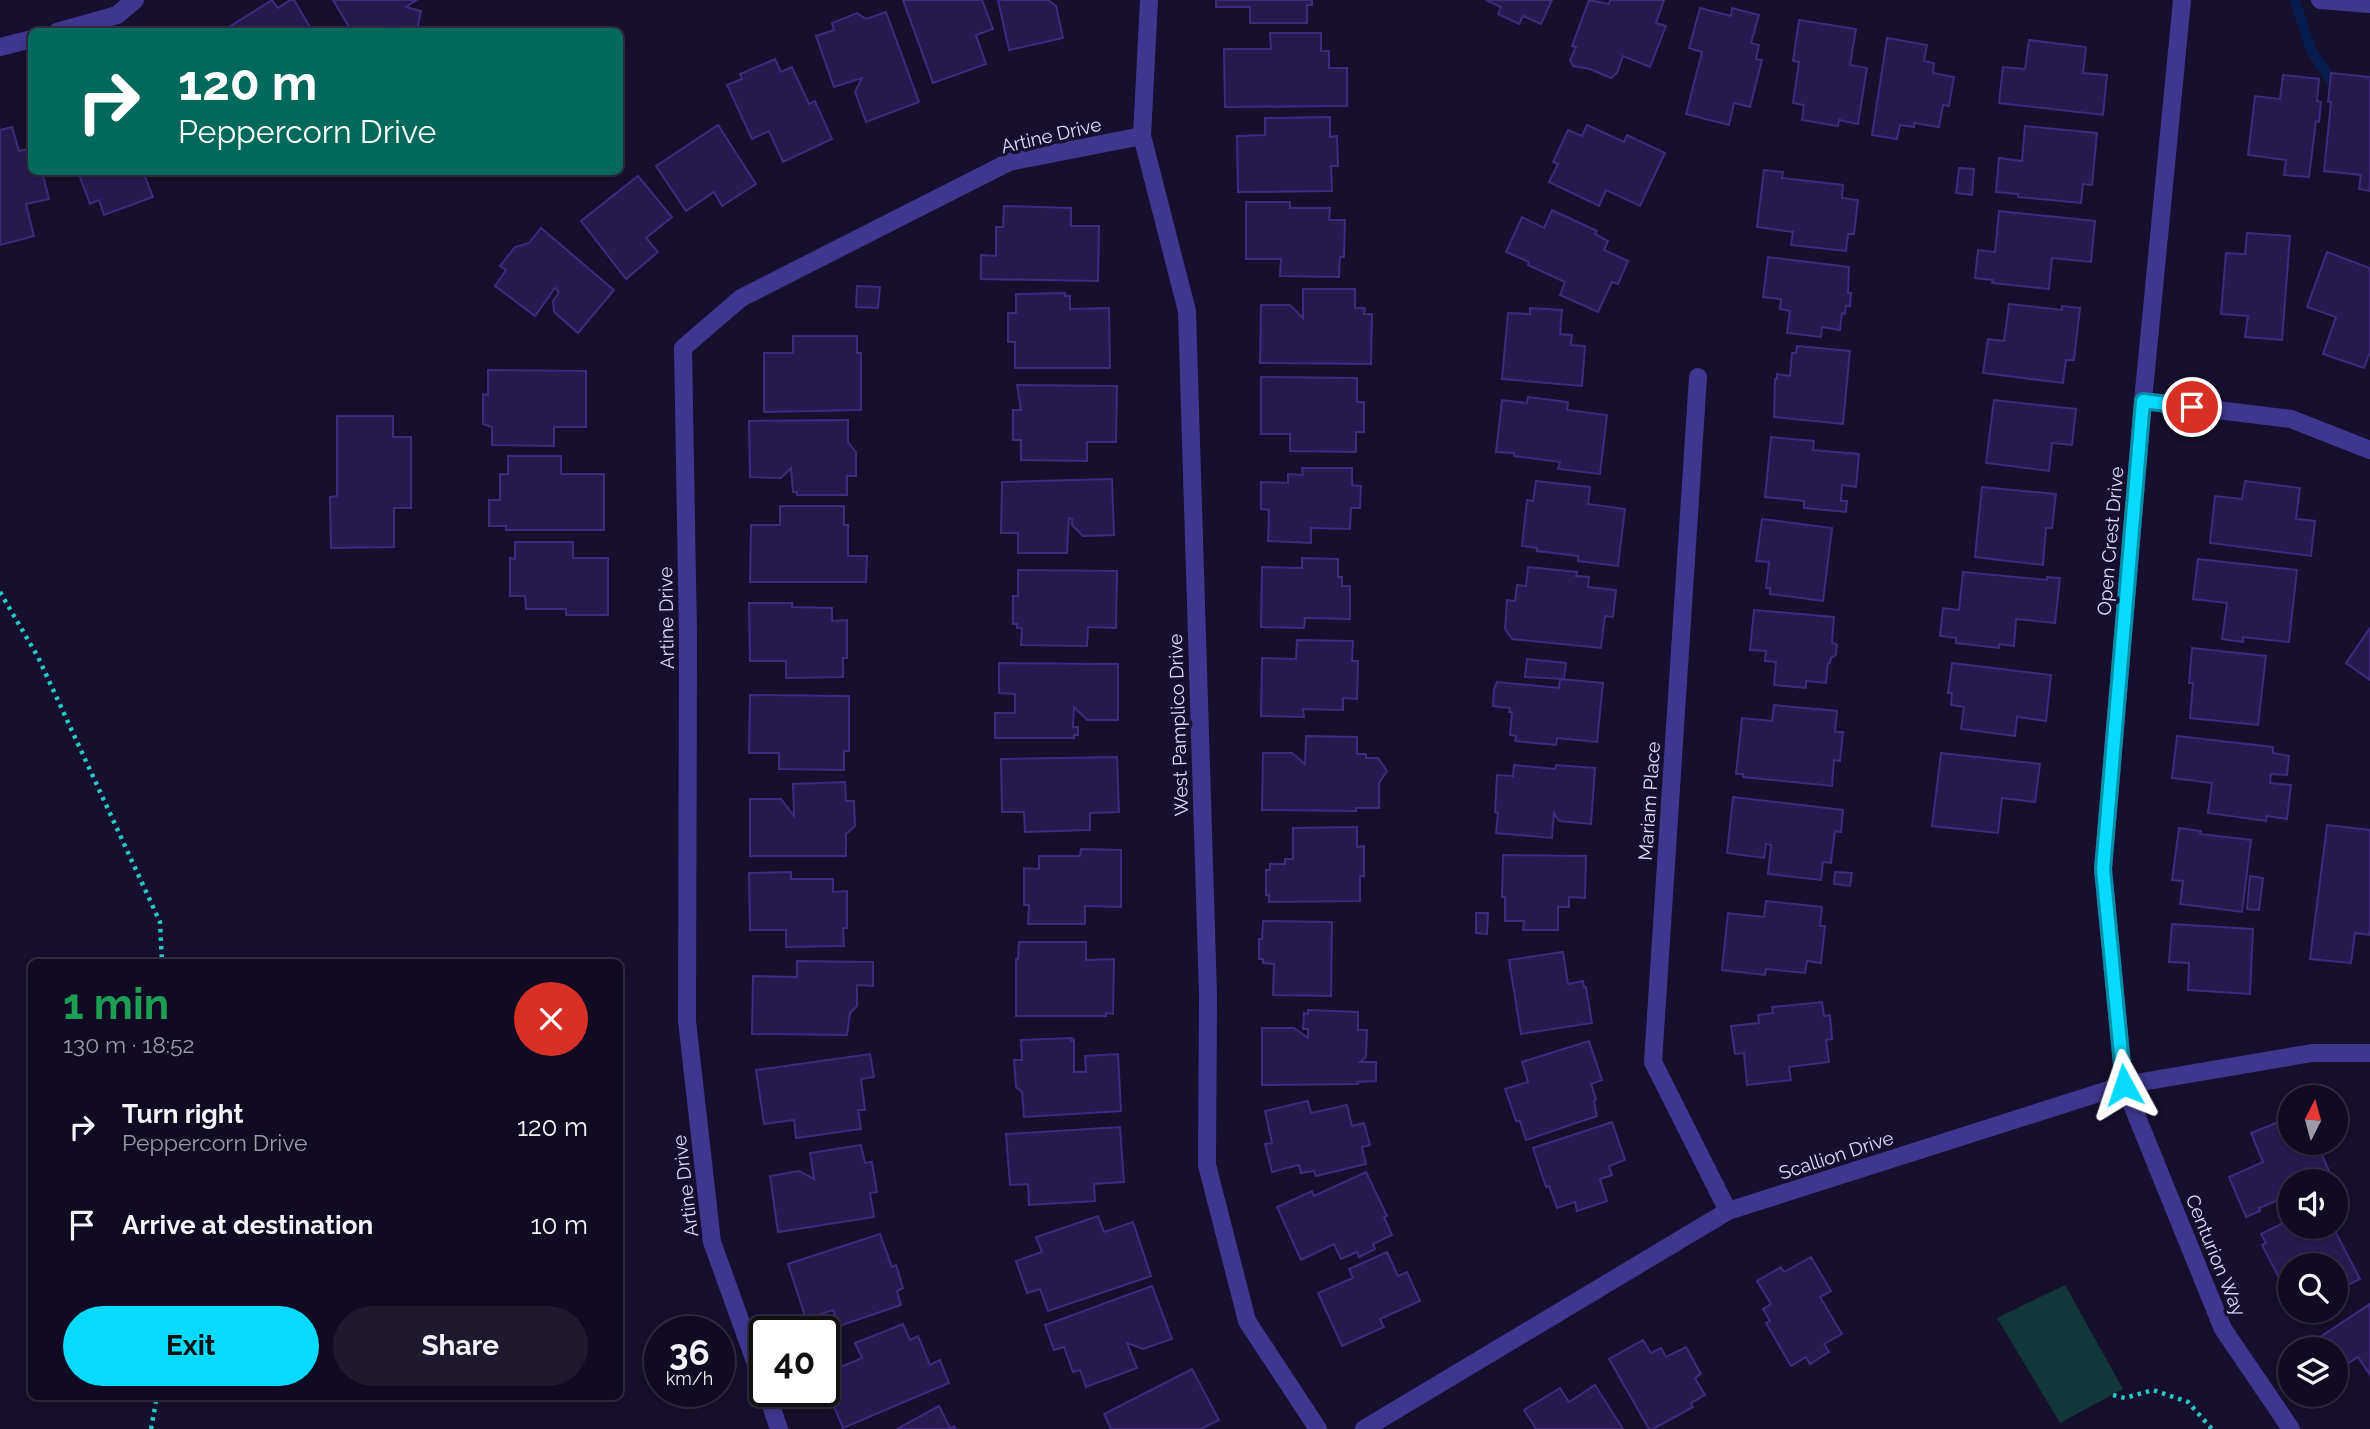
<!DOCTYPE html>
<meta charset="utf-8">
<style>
:root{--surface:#100b22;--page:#1e192f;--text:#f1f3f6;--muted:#9c9ba5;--line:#302b40;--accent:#07daff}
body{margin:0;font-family:Raleway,sans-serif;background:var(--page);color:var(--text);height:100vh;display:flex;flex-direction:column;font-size:26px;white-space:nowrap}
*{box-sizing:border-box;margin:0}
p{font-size:23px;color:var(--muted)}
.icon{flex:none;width:38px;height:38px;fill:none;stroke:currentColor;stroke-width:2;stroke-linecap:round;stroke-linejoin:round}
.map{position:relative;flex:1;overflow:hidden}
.sheet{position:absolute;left:28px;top:959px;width:595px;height:441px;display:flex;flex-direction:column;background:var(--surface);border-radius:10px;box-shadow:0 4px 10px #0003,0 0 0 2px var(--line)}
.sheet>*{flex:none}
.hud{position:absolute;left:28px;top:28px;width:595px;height:147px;border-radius:10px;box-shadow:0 4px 10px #0003,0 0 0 2px var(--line);background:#00695c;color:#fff;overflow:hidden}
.needle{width:46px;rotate:6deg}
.fabs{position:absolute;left:2278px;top:1085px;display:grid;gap:14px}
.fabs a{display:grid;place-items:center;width:70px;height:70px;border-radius:50%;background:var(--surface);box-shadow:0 4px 10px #0003,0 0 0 2px var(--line);font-size:35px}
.speed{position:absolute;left:644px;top:1316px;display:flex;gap:14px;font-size:35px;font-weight:700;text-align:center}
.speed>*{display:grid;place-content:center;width:91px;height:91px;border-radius:50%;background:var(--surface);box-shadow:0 4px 10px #0003,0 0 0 2px var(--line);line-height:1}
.speed small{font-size:18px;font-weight:400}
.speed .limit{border:4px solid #111;border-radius:10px;background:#fff;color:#111}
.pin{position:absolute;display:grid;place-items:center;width:60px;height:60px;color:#fff;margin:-30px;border:4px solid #fff;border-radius:50%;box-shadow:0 2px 7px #0007}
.me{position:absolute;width:77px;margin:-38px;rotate:355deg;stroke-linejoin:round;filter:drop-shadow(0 0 5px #0008)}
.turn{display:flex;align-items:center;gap:24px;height:147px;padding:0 35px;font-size:32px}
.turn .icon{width:91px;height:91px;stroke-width:2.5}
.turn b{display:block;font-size:49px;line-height:60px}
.round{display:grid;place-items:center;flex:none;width:74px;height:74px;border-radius:37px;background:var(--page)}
.headline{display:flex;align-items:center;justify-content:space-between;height:119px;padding:0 35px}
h1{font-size:42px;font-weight:700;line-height:52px;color:#1e9e55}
.cta{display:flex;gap:14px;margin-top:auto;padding:14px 35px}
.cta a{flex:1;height:80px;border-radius:42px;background:var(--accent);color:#111;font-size:28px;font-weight:700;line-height:80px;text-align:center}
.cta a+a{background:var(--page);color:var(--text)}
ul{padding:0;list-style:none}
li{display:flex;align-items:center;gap:21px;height:98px;padding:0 35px}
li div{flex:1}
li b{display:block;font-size:26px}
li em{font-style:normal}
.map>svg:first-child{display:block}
.green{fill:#123738}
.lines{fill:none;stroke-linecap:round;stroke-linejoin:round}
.stream{stroke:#071d4f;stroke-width:10}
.building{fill:#271a50;stroke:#3f2a7d;stroke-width:2}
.path{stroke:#27c8c6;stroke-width:4.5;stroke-dasharray:3.5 5;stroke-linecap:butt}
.minor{stroke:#3f378f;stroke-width:18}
.tertiary{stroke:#3f378f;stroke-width:18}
.route-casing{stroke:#058ea6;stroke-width:18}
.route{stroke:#07daff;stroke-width:12}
.labels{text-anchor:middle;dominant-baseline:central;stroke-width:7;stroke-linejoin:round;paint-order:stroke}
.street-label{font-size:19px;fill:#e1dbff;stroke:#160f2d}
</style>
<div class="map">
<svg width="2370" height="1429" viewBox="0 0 2370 1429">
<rect width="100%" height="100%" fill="#160f2d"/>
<!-- green -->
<path class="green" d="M2065,1285l58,104 -63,34 -63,-105z"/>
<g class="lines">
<!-- stream -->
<path class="stream" d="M2295,0l16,50 27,41"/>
</g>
<!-- building -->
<g class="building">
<path d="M272,0l6,8 12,-8h4l19,32h-86l-1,-3z"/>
<path d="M333,0h84l-11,7 15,4 -4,19 -21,2 -4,-6 -5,3 2,3h-37z"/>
<path d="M903,0h79l11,29 -17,6 10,29 -53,19z"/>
<path d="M998,0h50l8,6 7,32 -54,12z"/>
<path d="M1216,0h96v5h-5v18h-57v-16h-34z"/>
<path d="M1486,0h66l-11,24 -18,-8 -4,8 -21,-10 3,-7z"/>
<path d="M1589,0l20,4 1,-4h54l-8,23 10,3 -16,41 -27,-11 -6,17 -6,5 -21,-9 -17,-3 -3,-6 6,-13 -4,-1z"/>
<path d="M1700,8l31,8 1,-8 27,7 -8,28 8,2 -3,14 6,1 -12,47 -16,-4 -5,22 -43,-11 16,-62 -13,-4z"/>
<path d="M886,12l33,90 -53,20 -11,-30 7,-14 -28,9 -18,-51 18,-6 -2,-7 25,-10 9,6z"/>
<path d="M1799,20l57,9 -6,36 17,3 -9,56 -19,-4 -1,6 -36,-6 2,-15 -11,-2 6,-41 -6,-1z"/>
<path d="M1270,33h51v18h8v17h18v38l-122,1 -1,-58h47z"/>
<path d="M1887,38l40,7 -3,16 10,2 -1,10 21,4 -5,29 -6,-1 -4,22 -25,-4v4l-14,-2 -3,14 -25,-4z"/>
<path d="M2029,40l57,7 -3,26 24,2 -4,40 -104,-12 4,-36 22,2z"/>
<path d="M775,59l6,13 11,-5 17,37 6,-3 17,38 -49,23 -14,-31 -17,8 -25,-54 15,-6 -2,-5z"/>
<path d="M2331,73l39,4v114l-11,-2 2,-14 -37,-4 7,-69h-3z"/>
<path d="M2283,75l36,4 -2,22 4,1 -2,20 -3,-1 -7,56 -25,-2 2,-15 -38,-5 7,-59 25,3z"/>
<path d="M1330,117v20l7,-1 1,30h-7l1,25 -94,1 -1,-56 28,-1v-17z"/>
<path d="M718,125l38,59 -34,22 -8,-14 -28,19 -30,-45z"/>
<path d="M1587,125l37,17 3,-7 38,18 -25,53 -34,-16 -7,16 -50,-24 9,-18 -5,-2 15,-32 14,6z"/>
<path d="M2025,126l72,7 -5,52 -9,-1 -2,19 -63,-6v-3l-22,-2 3,-34 23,3z"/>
<path d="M12,127l7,24 13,-3v24h10l7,27 -23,5 8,32 -34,9v-115z"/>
<path d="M1959,168l15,1 -2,26 -16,-2z"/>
<path d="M1764,170l19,2 -1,6 61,7 -1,13 16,2 -4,34h-6l-2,17 -55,-6 2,-13 -36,-5z"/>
<path d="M78,172h65l10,25 -49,18 -5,-15 -9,4z"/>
<path d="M638,176l34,41 -26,21 12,14 -32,27 -45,-58z"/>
<path d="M1246,202h44v6h40l-1,12h16l-1,37h-4l-1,20 -59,-1 1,-17h-35z"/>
<path d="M1004,206l67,2v18h28l-1,55 -117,-2v-24l15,1v-29h7z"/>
<path d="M1552,210l45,21 -2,3 13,7 -4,9 24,11 -10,23 -6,-2 -14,30 -38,-17 5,-13 -37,-17 1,-3 -23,-10 16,-35 22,11z"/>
<path d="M1999,211l96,10 -4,41 -39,-4 -3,31 -57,-6 1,-3 -18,-2 3,-28 17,2z"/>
<path d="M541,228l73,62 -36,43 -24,-21 -1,-11 6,-9 -4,-4 -20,28 -40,-30 11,-16 -6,-4 15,-19 14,-4z"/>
<path d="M2247,233l43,3 -8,104 -37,-3 3,-21 -27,-2 5,-61 19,1z"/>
<path d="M2327,252l43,16v84l-6,16 -41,-14 13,-37 -29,-10z"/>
<path d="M1768,257l81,10 -1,26h3l-1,13h-4l-1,8 -3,-1 -2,17 -18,-3 -1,10 -34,-4 3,-22 -10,-2 1,-10 -18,-2z"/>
<path d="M857,286l23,1 -2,21 -22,-1z"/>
<path d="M1303,289h52v19h10l-1,6h8l-1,50 -111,-1 1,-58h29l13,13z"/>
<path d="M1065,293v3h5v13l39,-1 1,60h-95v-26h-7v-29h8v-19z"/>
<path d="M2009,304l53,6v-4l18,2 -6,52h-8l-3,23 -80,-10 5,-34 16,2z"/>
<path d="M1530,308l32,2 -2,24 12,1 -1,10 14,1 -3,40 -80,-7 6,-66 22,1z"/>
<path d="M793,336h64v17h4v57l-97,2v-59h29z"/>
<path d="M1797,346l53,5 -7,73 -69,-7 1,-38h2v-5l13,2 2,-23h4z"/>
<path d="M488,370l98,1v56h-32v19l-62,-1v-18l-9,-3v-30l5,1z"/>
<path d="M1261,377l96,1v24h7v30h-8v20l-66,-1v-17h-29z"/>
<path d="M1017,385l100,1 -1,56h-29v19l-66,-1v-20h-8v-30h8z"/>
<path d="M1528,397l40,5 -1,8 40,5 -7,59 -42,-5 2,-7 -46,-6v-3l-18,-1 6,-52 25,3z"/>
<path d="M1994,400l82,9 -4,36 -20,-2 -3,28 -63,-8z"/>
<path d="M337,416h56v21h18v71h-17v39l-63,1 -1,-51 7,-1z"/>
<path d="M848,420v22l8,10v24h-9v19h-50v-3h-4l-2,-24 -10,10 -31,-1 -1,-56z"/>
<path d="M1771,437l43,4 -1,9 46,4 -3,33 -14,-2 -1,16h6l-1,11 -42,-4v-7l-39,-4z"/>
<path d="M508,456h53v18h43v56h-98v-4h-17v-26h11v-26h8z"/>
<path d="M1302,468h50v17l9,1 -1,22h-9l-1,21 -39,-1v15l-43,-2 1,-31 -8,-1v-27l27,1v-9l15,1z"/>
<path d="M1112,479l2,56 -31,1 -11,-11v-6l-3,-1 -2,35h-49v-20h-17l1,-51z"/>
<path d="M1536,481l54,6 -2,17 37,5 -7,57 -40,-5v-5l-41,-5v-3l-15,-2 5,-46 6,1z"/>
<path d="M2245,481l55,7 -4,31 19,2 -4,35 -101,-13 5,-47 27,3z"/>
<path d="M1982,487l74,7 -4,34h-6l-3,37 -68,-8z"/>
<path d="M780,506h64v19h4v31h19l-1,26h-116l1,-57h29z"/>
<path d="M1762,519l70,9 -9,73 -53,-7v-6h-4l3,-26 -13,-1z"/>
<path d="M515,542h58v16h35v57h-42v-6h-40l-1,-13h-15v-38l5,1z"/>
<path d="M1302,558l36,1v18h4v9h8v33l-45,-1 -1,10 -43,-1 1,-60 40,1z"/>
<path d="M2198,559l99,11 -8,72 -46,-5v5l-21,-3 5,-36 -34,-4z"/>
<path d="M1528,567l49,5 -1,4 13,1 -1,10 28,3 -3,27 -8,-1 -4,32 -89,-9 -7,-10 2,-29 8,1 2,-16 9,1z"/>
<path d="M1018,570l99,1 -1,57 -28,-1 -1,19 -66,-1 1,-17h-5v-4h-4v-28h5z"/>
<path d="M1963,572l84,8v-3l13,1 -5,45 -39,-4 -2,27 -15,-2v4l-43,-5v-5l-16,-2 3,-28 16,2z"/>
<path d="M749,603h43v4l40,1v13l15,-1v38h-4v19l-57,1v-17h-36z"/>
<path d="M1754,610l80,7 -2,25 5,3 -1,10 -5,3 -1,5h-2l-2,20 -20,-2v7l-32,-3 2,-23 -11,-1 1,-10 -16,-1z"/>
<path d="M2370,628v52l-24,-17z"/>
<path d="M1297,640l56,1 -1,20h6l-1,38 -14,-1v12l-40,-1 1,8 -43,-1 1,-58 34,1z"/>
<path d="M2192,648l74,8 -8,69 -68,-7 3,-35h-4z"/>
<path d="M1527,659l39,4 -2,16 -39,-2z"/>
<path d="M999,663l119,1v56h-31l-13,-13 -1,20h5v8h-4v3h-79v-25h20v-19l-16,-1z"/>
<path d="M1952,663l99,12 -5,46 -29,-4 -2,19 -54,-7 3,-22 -13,-2 1,-12h-4z"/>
<path d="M1560,679l43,4 -6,59 -40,-4 -1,7 -41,-4 1,-5 -6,-1 2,-23h-3l1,-4 -17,-2 1,-17 3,-7 62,6z"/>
<path d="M750,695l99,1v55h-5v19l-65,-1v-16h-30z"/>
<path d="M1774,705l63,6 -2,21h8l-3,29 -6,-1 -2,26 -89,-9v-3h-7l6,-56 30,3z"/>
<path d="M1306,736l51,1v17h9v4h12l9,13 -8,12v25h-23v3l-94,-1 1,-57h29l13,11z"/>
<path d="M2177,736l96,11v6l16,3 -2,19 -16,-1 -1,9 21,2 -4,34 -20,-3 -1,5 -58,-8 4,-30 -40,-5z"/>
<path d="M1941,753l99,11 -5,38 -33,-4 -4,35 -66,-7z"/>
<path d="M1117,757l2,55 -29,1v17l-65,2 -1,-20h-22l-1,-53z"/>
<path d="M1514,765l41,4 1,-4 39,3 -4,56 -32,-3 -5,-8 -2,25 -56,-5 2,-20 -3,-1 2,-37 16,1z"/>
<path d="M845,782l1,19h8l1,25 -9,8v22h-96v-57h31l13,17 -1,-32z"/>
<path d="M1733,797l110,13 -2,22 -6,-1 -4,32 -8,-1 -2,18 -53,-6 3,-29 -5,-1 -2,14 -37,-5z"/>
<path d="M2327,825l43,5v100l-1,5 -14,-2 -4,30 -41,-4z"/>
<path d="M1357,827v20l7,-1v30h-4v25l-91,1v-7h-3v-25h4v-6h15v-5h8v-31z"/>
<path d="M2179,828l22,3 -1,3 51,6 -9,72 -62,-8 3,-23 -11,-1z"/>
<path d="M1081,849l40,1v57l-36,-1v18h-57l1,-19h-5v-37l15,1v-13h41z"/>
<path d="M1503,855l83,1 -1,42 -16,-1v10h-11v23h-35l1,-9h-19v-24h-3z"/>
<path d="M791,872v7h42v13l14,-1v37h-4l1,18 -58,1v-17h-36l-1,-57z"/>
<path d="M1835,872l17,1 -2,13 -16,-2z"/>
<path d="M2250,876l13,2 -4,32 -12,-1z"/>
<path d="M1766,901l56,6 -2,19h5l-4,37 -14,-2 -2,12 -39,-4 -1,6 -43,-5 6,-57 36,4z"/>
<path d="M1476,913h12l-1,21 -11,-1z"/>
<path d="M1263,921l69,1 -1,74 -58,-1 1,-31 -11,-1v-4h-4v-20h3z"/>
<path d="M2172,924l81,5 -3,65 -62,-4 1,-27 -20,-1z"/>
<path d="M1019,942h67v18l28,-1 -1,55 -7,-1v3h-90v-57h2z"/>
<path d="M1563,952l5,32 15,-3 1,6h2l6,36 -71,11 -12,-74z"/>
<path d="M797,961l76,1v24l-16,-1v21l-7,7 -3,22 -95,-1 1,-58 44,1z"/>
<path d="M1822,1002l2,14 6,-1 2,24 -6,1 3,22 -40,5 2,13 -44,5 -3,-32 -9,1 -4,-28 28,-3 -1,-8 15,-2 -1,-6z"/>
<path d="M1308,1010l50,2v18h9l-1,27 -6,5h16v19l-19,1 1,2 -96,1v-57h32l14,10v-9h-5l1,-16 4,1z"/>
<path d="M1072,1038l-1,3 3,-1v32h12l-1,-16 33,-2 3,57 -97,6 -2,-25 -6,-5 -2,-27h8l-1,-20z"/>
<path d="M1589,1041l13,39 -11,4 5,15 -2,2 3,15 -71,24 -6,-19h-4l-11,-32 23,-7 -6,-20z"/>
<path d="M870,1054l4,23 -13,2 4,31h-7l3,19 -65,9 -2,-18 -30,4 -8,-54z"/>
<path d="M1308,1101l3,12 36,-8 5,21 12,-3 6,22 -8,2 4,17 -50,12 -2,-5 -13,2 -2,-8 -27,7 -7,-28 7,-1 -7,-32z"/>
<path d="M2291,1117v26h26l15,35 -8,3h-33v14l-32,13 1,3 -14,6 -17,-40 34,-15 -12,-29z"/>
<path d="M1612,1122l13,38 -16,6 3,9 -12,4 7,22 -30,10 -2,-9 -18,6 -8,-22 -3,1 -13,-39z"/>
<path d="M1120,1127l4,55 -30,2 1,17 -66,4 -1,-21 -18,1 -4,-51z"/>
<path d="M861,1145l4,18 7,-1 5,30 -7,1 4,24 -96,15 -8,-56 29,-5 15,8 -4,-26z"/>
<path d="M1366,1172l21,44 -3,1 8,18 -19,9 2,5 -16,8 -2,-5 -16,7 -7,-15 -33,16 -24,-53 35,-16 2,5z"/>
<path d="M1098,1216l6,16 29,-10 18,54 -103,35 -8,-22 -13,4 -11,-32 26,-9 -6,-15z"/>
<path d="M2291,1219v8h42l27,52 -24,12v-26h-45v24l-5,2 -24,-46 4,-2 -5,-9z"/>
<path d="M880,1234l12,33 4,-2 7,23 -6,3 4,14 -62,21 -6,-16 -27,9 -18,-55z"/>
<path d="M1387,1252l11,24 9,-4 13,29 -40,18 4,8 -42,19 -24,-53 35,-15 -4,-9z"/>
<path d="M1811,1257l20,34 -11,6 22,37 -18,10 5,8 -19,12 -4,-7 -15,9 -25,-43 4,-2 -7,-12 8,-5 -14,-23 24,-14 3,5z"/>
<path d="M1152,1286l20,53 -29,10 -16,-6 10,25 -51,19 -6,-17 -7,2 -9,-25 -10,3 -9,-25z"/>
<path d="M2370,1304v71l-12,-18 -17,11 -5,-7v-12h-8l-8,-12z"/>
<path d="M903,1324l7,16 8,-4 12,29 10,-5 9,23 -106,45 -19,-45v-9l38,-16 -7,-15z"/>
<path d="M1643,1340l8,13 10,-5 5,9 20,-10 15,27 -6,4 10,17 -14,8 2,4 -40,22h-4l-40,-70z"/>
<path d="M1192,1369l27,51 -18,9h-90l-7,-15z"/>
<path d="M1595,1385l28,44h-87l-12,-19 36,-22 9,14z"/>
<path d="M939,1406l11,22 4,-2 2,3h-59z"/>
</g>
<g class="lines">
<!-- path -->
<g class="path">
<path d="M0,592l38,65 122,265 2,40"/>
<path d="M2113,1395l12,3 28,-8 35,12 24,27"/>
<path d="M151,1429l6,-33"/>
</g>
<!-- minor -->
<g class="minor">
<path d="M1149,0l-7,136 45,175 21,684 -1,170 40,156 71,108"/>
<path d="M57,32l60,-17 18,-15"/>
<path d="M0,47l32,-8"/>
<path d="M1698,377l-45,685 75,149"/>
<path d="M2143,401l148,18 79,31"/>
<path d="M765,1389l-53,-147 -25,-221 1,-384 -5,-289 58,-50 268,-136 133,-26"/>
<path d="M766,1391l13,38"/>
<path d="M1364,1429l364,-218 396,-126 188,-32h58"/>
</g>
<!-- tertiary -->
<g class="tertiary">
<path d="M2182,0l-39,401 -40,468 21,216 99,244 68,100"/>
<path d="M2320,0l50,4"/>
</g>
</g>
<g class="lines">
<defs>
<path id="route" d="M2124,1085l-21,-216 40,-468 49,6"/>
</defs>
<!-- route casing -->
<use href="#route" class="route-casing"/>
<!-- route -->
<use href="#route" class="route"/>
</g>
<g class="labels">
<!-- street labels -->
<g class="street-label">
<text transform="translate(1051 135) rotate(-13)">Artine Drive</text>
<text transform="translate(2110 541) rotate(-85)">Open Crest Drive</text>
<text transform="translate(666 618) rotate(-91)">Artine Drive</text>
<text transform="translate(1178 725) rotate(-92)">West Pamplico Drive</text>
<text transform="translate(1649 801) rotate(-86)">Mariam Place</text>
<text transform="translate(1836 1155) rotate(-18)">Scallion Drive</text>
<text transform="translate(685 1186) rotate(-97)">Artine Drive</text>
<text transform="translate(2216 1255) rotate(68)">Centurion Way</text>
</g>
</g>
</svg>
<div class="fabs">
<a><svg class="needle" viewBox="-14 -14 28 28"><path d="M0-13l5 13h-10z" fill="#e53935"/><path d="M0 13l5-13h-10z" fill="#9c9ba5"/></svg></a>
<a><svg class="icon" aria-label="sound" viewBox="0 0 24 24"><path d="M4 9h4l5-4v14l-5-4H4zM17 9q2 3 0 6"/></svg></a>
<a><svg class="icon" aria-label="search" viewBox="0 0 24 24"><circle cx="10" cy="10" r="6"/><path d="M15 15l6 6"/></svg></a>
<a><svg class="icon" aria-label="layers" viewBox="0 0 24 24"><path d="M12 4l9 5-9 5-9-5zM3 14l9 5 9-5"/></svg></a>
</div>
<div class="speed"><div>36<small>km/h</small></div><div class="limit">40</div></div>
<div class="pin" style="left:2192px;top:407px;background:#d93025"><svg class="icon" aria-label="arrive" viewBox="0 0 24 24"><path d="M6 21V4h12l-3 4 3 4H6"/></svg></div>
<svg class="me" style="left:2124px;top:1085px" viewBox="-20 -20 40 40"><path d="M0-17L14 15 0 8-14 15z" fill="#07daff" stroke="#fff" stroke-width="4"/></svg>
<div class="hud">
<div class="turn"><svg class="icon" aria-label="right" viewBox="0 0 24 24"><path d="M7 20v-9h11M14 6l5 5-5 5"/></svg><div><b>120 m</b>Peppercorn Drive</div></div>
</div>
<section class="sheet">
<div class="headline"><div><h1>1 min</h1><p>130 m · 18:52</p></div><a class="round" style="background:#d93025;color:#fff"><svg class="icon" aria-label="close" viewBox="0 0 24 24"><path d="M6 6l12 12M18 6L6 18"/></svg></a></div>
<ul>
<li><svg class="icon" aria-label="right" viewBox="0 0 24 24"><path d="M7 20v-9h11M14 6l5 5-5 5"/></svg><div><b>Turn right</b><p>Peppercorn Drive</p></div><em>120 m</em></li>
<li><svg class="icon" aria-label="arrive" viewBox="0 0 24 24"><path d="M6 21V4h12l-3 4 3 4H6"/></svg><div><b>Arrive at destination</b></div><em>10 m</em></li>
</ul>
<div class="cta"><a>Exit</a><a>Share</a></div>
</section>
</div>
